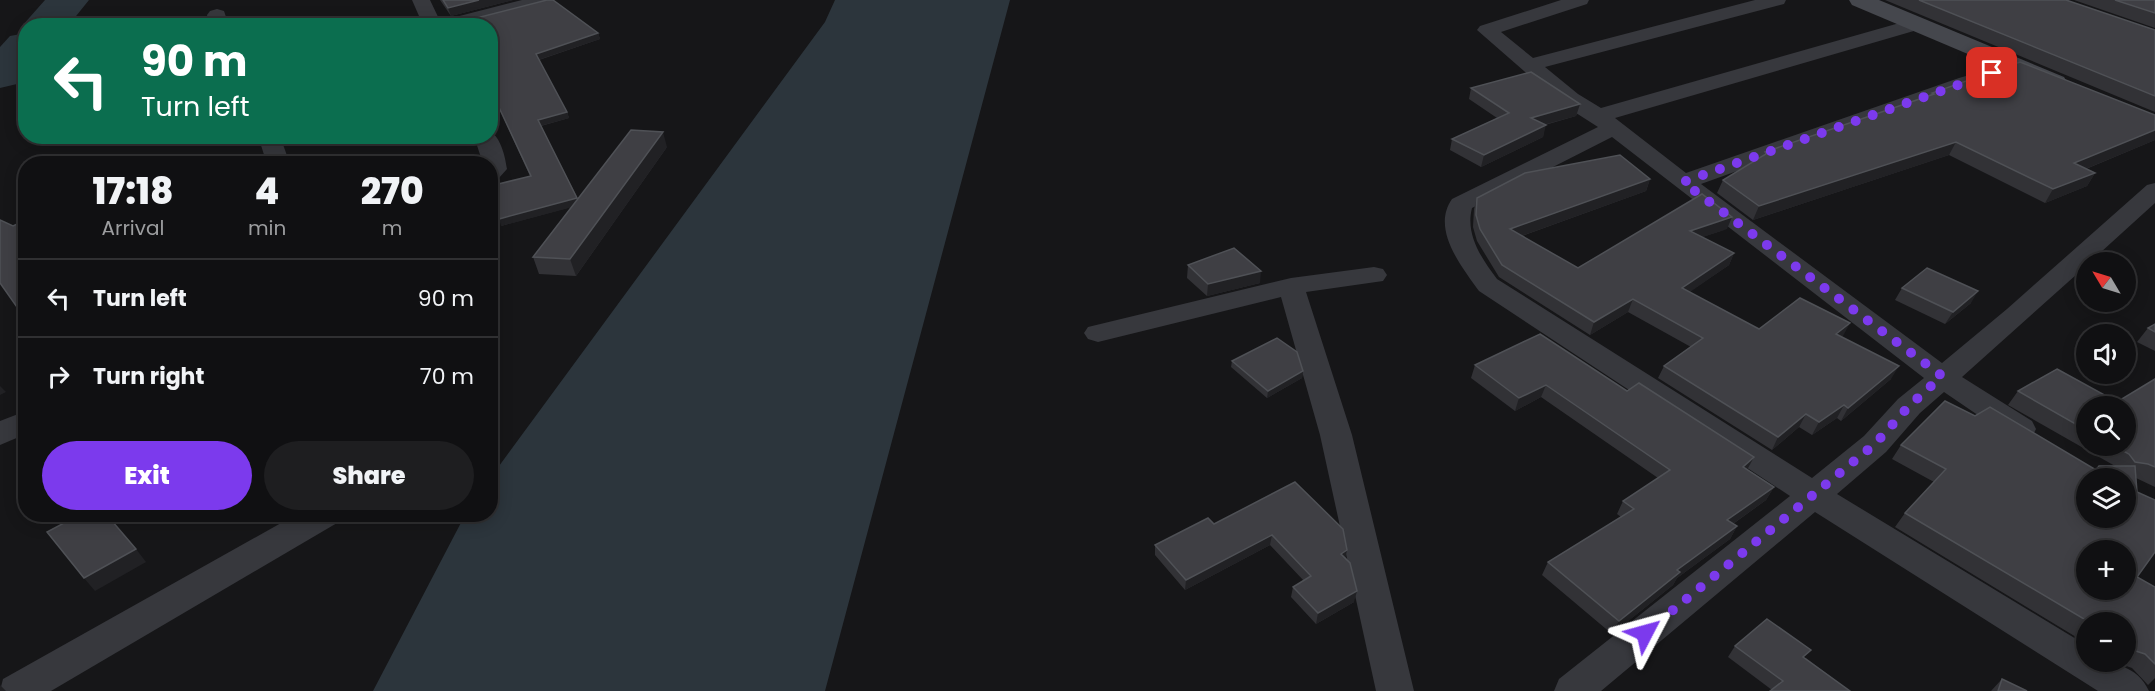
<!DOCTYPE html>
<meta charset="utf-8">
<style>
:root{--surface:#101012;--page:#1e1e20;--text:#f1f3f6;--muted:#9c9d9f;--line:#303032;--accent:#7c3aed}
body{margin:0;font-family:Poppins,sans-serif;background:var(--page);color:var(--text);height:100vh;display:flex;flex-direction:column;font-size:22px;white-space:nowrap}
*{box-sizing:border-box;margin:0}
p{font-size:20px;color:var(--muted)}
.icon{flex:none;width:33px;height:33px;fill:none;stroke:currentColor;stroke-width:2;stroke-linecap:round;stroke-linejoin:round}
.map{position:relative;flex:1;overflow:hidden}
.sheet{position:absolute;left:18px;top:156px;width:480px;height:366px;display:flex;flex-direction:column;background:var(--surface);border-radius:24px;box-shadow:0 3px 15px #0003,0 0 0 2px var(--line)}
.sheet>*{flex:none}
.top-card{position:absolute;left:18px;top:18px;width:480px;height:126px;border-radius:24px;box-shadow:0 3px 15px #0003,0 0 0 2px var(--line);background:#0b6e4f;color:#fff;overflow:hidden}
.needle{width:39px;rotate:308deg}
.fabs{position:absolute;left:2076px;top:252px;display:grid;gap:12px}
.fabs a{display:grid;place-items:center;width:60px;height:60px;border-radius:50%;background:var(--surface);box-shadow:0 3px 15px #0003,0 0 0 2px var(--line);font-size:30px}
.pin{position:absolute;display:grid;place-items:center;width:51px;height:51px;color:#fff;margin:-26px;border-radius:12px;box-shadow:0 3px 9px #0006}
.me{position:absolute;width:66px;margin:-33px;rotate:51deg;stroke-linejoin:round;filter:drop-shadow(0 0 4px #0008)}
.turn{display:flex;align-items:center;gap:21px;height:126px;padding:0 24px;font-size:27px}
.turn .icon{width:78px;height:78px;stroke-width:2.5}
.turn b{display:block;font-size:42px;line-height:51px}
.eta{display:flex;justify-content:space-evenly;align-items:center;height:102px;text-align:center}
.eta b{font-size:36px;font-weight:800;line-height:42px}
.primary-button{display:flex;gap:12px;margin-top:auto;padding:12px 24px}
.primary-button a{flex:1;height:69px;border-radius:36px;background:var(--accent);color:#fff;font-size:24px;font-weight:800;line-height:69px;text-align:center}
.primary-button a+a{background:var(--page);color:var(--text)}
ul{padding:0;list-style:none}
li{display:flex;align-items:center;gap:18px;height:78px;padding:0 24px;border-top:2px solid var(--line)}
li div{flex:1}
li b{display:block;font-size:22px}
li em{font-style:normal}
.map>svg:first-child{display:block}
.water{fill:#2c353c}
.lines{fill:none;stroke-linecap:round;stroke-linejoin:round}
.river{fill:#2c353c;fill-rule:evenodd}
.street{fill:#37383d;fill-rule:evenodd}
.secondary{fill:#45474d;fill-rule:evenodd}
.wall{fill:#323236;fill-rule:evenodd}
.shaded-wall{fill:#212124}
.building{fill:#3f3f44;stroke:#4f5156;stroke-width:1.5;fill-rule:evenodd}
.route{stroke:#7c3aed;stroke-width:10;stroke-dasharray:0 18}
</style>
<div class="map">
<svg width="2155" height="691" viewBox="0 0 2155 691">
<rect width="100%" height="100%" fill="#161618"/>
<!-- water -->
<path class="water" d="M835,0h175l-185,691h-452l92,-176 25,-1 1,-37 334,-455z"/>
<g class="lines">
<!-- river -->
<g class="river">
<path d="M45,0h44l-21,26h-42v5l-4,-5z"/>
<path d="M26,33v41l-9,10 -17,4v-41l10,-11z"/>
</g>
<!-- street -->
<g class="street">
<path d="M412,0h18l10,21 82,-21h31l-2,4 -82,22h-74l2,-4 22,-6z"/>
<path d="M1561,0h28l-2,4 -86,28 32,26 222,-58h31l-2,4 -239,63 33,27 23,14 309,-88h14l3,4 -3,4 -309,90 71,55 273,-95 7,-2 7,2 3,4 -3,4 -272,98 241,179 65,-54 140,-124 8,-2v20l-65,59h-4v4l-124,111 70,44 4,8 -4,8 -11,3 -11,-3 -66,-45 -24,21 -34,39 -49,42 249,151v17c27,0 51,3 63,29h-51l-283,-179 -214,179h-47l5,-12 231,-183 -311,-205c-18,-25 -48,-62 -27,-92l146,-72 -36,-23 -85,-74 3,-4zM1612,137l312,241 -26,21 -34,37 -52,42 -315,-199c-15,-20 -32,-44 -25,-71z"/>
<path d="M217,9l7,2 5,15h-20l-2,-11 3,-4z"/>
<path d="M490,131c11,7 15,25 17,38l-9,10 -8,2v-17h-7l-9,-28h16z"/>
<path d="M258,136h22l10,28h-23z"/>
<path d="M1374,267l9,2 4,6 -4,6 -77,11 46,143 62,256h-38l-56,-256 -39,-138 -183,45 -10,-3 -4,-6 4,-6 203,-49z"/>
<path d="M26,411v23l-26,11v-24z"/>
<path d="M297,514h44l-4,9 -286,168h-51l3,-12z"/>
</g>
<!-- secondary -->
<path class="secondary" d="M1849,0h30l185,77 3,5 -3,5 -9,2 -9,-2 -194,-82z"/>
</g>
<!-- wall -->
<g class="wall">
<path d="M440,0h73l-62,16z"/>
<path d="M1885,0h181l89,30v82z"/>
<path d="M2074,0h81v28z"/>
<path d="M461,22l137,11 2,6 -61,21 28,52 2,6 -28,8 37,73 89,-52 -91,129 -37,-2 -6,-17 38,-50 -70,19 29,-50 -32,-70 -4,1 -4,-9v-72h-27z"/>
<path d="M1471,88l109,16 -4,12 -31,9 -2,12 -62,30 -31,-17 2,-11 45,-21 -28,-19z"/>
<path d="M1932,93l223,22v25l-69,29 9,4 -8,13 -42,17 -96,-48 -196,65 -36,-27 6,-13 40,-24 2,-4 165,-56z"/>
<path d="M1650,179l-4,12 -124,45 56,32 149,-39 -25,8 32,16 -5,12 -40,27 70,37 91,-6 -9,14 50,42 -50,42 -4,-3 -25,17 -13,-8 -27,23 -114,-72 6,-12 27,-19 -63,-35 -38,23 -91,-58 -22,-36 -4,-14 1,-18 3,-11z"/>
<path d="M1188,265l72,18 -53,13 -20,-18z"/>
<path d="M1902,288l69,15 -26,21 -50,-24z"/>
<path d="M2155,324v27l-18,-9 11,-14z"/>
<path d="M1540,334l234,153 -8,13 -33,24 4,2 -7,13 -53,39 -4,7 -61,49 -70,-59 6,-13 73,-45 -4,-3 6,-13 35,-23 -117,-81 -26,14 -44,-33 4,-13z"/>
<path d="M1232,361l71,10 -1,7 -35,20 -36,-31z"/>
<path d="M2155,379v108l-19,-9 1,99 18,10v91l-7,7 -16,-17 -17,-6h-5h16v-40h-40v21l-191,-116 10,-14 29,-31 -42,-23 9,-14 74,-29 121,54 19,-4 -107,-61 10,-14 99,11zM2086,406l40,40h-40z"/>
<path d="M1295,482l51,76 8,44 -38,22 -25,-27 2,-10 11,-6 -34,-36 -85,45 -30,-35v-10l59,-21z"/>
<path d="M1735,646l71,12 44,33 -78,-1 -44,-33z"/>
<path d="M2002,679l25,12h-36z"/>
</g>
<!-- shaded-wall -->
<g class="shaded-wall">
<path d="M479,0h34l-62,16 -3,-8z"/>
<path d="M598,33l2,6 -62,21 -2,-6z"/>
<path d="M495,99l3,7 -4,1 -2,-7z"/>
<path d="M1580,104l-4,12 -48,13 3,-11z"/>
<path d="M567,112l2,6 -29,8 -2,-6z"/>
<path d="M1546,125l-3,12 -62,30 3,-12z"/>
<path d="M2155,130v10l-89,37 8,-14z"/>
<path d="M663,132l4,15 -91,129 -6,-17z"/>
<path d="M1956,142l-7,13 -196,65 6,-14z"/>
<path d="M2095,173l-8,13 -42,17 8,-14z"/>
<path d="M1650,179l-4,12 -139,50 3,-12z"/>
<path d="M577,198l3,7 -79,21 -2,-7z"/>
<path d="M1732,217l-5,12 -42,14 5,-12z"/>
<path d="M1734,253l-5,12 -52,36 5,-13z"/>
<path d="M1261,271l-1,12 -53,13 1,-12z"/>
<path d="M1978,291l-7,12 -26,21 8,-12z"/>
<path d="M1633,299l-5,13 -38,23 4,-13z"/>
<path d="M1850,323l-7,13 -14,10 7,-12z"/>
<path d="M1899,366l-8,13 -50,42 7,-13z"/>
<path d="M1303,371l-1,7 -35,20 1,-7z"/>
<path d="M1546,385l-5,12 -26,14 4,-13z"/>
<path d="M0,386l6,6 -6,3z"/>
<path d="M1844,405l-7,13 -25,17 7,-13z"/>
<path d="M1806,414l-7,13 -27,23 6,-13z"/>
<path d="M1754,457l-7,13 -4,-3z"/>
<path d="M1774,487l-8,13 -46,33 7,-13z"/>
<path d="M1737,526l-7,13 -53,39 -4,7 -61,49 7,-13 58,-51z"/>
<path d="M1272,535l-2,10 -85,45 1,-10z"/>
<path d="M136,549l10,13 -51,29 -11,-13z"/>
<path d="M1347,550l-2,10 -4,-6z"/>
<path d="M1357,591l-3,11 -38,22 2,-11z"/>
<path d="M0,685l6,6h-6z"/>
</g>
<!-- building -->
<g class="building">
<path d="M443,0h36l-31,8z"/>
<path d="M547,0h6l45,33 -62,21 31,58 -29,8 39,78 -78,21 -9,-22v-11l41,-10 -36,-77 -3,1 -2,-3v-71h-25l-4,-4z"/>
<path d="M1919,0h147l89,30v66z"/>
<path d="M2115,0h40v13z"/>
<path d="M2020,62l135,53v15l-81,33 21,10 -42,16 -97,-47 -197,64 -36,-26 43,-26 -1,-2 169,-58 -2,-1z"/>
<path d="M1531,72l49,32 -49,14 15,7 -62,30 -32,-16 57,-26 -38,-25z"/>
<path d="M631,130l32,2 -93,127 -37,-2z"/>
<path d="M1620,155l30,24 -140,50 68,39 124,-74 30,23 -42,14 44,22 -52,35 77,41 41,-31 50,25 -14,11 63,32 -51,42 -4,-3 -25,17 -13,-8 -28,23 -114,-71 39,-28 -70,-39 -39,23 -92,-57 -22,-36 -4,-14 1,-17 48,-25z"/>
<path d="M0,220l13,6 13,-6v100l-26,-37z"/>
<path d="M1234,248l27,23 -53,13 -20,-19z"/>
<path d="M1927,268l51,23 -25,21 -51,-24z"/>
<path d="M2155,324v8l-7,-4z"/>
<path d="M1540,334l87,57 12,-8 115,74 -11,10 31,20 -47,33 10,6 -60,44 3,2 -61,49 -71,-59 86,-53 -11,-8 47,-31 -124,-85 -27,13 -44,-33z"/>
<path d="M1277,338l20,14 6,19 -35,20 -36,-30z"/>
<path d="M2057,369l60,33 38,-23v88l-7,-3 -13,-2 -6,-8 -15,-8h12v-40h-40v24l-68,-39z"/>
<path d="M1945,401l30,15 15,-9 106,63 3,-4h36l2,26 18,8v52l-18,25 18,10v77l-10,-10 -19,-6v-26h-37l-184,-109 41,-44 -45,-24zM2086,478h40v40h-40zM2086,550h40v40h-40z"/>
<path d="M1295,482l48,47 4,21 -6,4 9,9 7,28 -39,22 -25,-26 18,-11 -39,-41 -86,45 -31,-35 53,-27 6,6z"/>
<path d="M81,514h25l30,35 -52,29 -37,-46z"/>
<path d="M1767,619l44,31 -8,7 47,34h-80l13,-10 -48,-35z"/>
<path d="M2002,679l25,12h-29z"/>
</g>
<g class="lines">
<!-- route -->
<path class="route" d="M1645,633l230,-189 34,-38 33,-30 -259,-194 309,-109"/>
</g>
</svg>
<div class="fabs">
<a><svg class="needle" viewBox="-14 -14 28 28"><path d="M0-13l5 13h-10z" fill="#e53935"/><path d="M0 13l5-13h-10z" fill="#9c9d9f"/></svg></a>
<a><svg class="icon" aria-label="sound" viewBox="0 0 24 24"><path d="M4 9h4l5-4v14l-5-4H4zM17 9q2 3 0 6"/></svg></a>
<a><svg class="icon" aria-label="search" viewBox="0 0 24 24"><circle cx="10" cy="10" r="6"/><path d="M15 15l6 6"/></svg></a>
<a><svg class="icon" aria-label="layers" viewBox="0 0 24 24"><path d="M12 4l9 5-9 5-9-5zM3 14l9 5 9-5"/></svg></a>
<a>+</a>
<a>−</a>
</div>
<div class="pin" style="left:1992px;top:73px;background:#d93025"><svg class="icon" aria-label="arrive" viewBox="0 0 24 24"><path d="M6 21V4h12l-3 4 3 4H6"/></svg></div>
<svg class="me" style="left:1645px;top:633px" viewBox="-20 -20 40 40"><path d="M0-17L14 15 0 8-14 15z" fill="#7c3aed" stroke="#fff" stroke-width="4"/></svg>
<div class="top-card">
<div class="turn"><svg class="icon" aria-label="left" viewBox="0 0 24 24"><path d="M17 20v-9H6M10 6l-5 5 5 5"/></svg><div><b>90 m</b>Turn left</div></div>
</div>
<section class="sheet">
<div class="eta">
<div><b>17:18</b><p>Arrival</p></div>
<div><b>4</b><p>min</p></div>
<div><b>270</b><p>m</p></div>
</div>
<ul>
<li><svg class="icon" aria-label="left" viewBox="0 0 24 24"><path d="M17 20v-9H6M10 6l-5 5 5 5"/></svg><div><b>Turn left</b></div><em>90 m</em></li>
<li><svg class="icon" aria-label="right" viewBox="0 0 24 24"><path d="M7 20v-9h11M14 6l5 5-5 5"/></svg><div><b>Turn right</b></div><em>70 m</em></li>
</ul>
<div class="primary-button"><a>Exit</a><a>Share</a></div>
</section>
</div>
